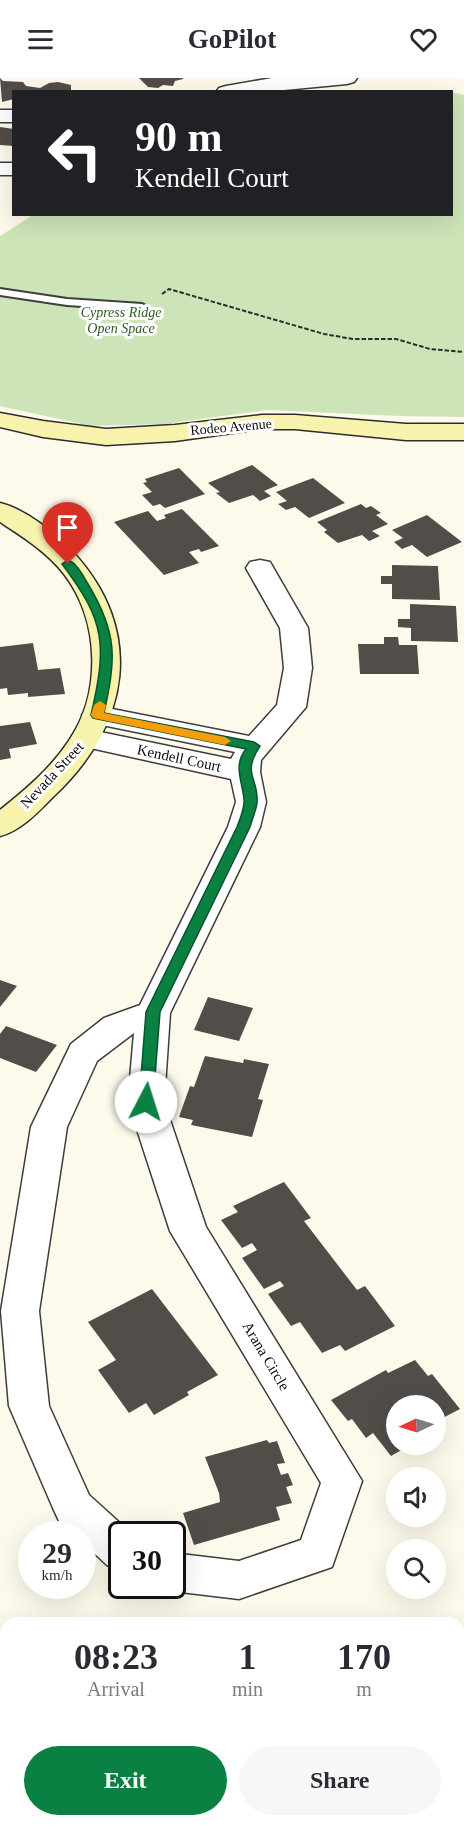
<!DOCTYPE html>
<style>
:root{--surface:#fff;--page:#f7f7f7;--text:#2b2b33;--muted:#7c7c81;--accent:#0b8043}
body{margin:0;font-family:Georgia,serif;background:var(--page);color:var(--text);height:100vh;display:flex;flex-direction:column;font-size:22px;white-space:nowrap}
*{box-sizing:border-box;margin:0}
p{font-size:20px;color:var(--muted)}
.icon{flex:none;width:33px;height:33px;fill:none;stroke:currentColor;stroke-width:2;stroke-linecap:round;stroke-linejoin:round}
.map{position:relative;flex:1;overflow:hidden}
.sheet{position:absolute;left:0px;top:1539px;width:465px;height:210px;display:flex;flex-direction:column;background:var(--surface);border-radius:18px 18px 0 0;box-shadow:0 6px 24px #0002}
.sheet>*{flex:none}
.hud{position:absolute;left:12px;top:12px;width:441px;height:126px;border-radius:0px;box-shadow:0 6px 24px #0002;background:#202124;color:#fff;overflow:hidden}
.needle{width:39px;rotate:266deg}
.tools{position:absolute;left:386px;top:1317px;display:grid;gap:12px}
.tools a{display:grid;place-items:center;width:60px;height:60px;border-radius:50%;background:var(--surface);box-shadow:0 6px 24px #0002;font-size:30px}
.speed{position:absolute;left:18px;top:1443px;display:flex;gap:12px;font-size:30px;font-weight:700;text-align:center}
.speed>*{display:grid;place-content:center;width:78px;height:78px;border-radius:50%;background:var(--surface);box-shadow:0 6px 24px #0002;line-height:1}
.speed small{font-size:15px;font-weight:400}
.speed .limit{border:3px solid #111;border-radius:9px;background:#fff;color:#111}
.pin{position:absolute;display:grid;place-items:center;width:51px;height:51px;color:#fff;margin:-62px -26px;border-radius:50% 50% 50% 0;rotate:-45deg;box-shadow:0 0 6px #0007}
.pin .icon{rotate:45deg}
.me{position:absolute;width:66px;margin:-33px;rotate:5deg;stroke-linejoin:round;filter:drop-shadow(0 0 4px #0008)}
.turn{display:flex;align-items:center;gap:21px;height:126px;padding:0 24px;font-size:27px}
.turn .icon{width:78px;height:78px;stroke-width:2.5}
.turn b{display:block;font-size:42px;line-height:51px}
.eta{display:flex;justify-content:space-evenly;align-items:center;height:102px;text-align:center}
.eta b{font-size:36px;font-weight:700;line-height:42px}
.primary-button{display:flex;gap:12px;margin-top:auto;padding:12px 24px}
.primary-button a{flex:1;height:69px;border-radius:36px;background:var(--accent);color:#fff;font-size:24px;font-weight:700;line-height:69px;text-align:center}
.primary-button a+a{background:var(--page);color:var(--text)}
header{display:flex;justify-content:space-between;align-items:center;height:78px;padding:0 24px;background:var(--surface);font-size:27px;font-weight:700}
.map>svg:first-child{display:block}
.green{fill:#cde4b8}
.building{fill:#524d48}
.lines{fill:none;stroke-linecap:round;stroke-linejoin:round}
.lane-casing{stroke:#3e3e3e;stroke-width:4}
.street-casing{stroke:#3e3e3e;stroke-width:3}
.secondary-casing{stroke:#2d2d2d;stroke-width:3}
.path{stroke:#2d2d2d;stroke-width:2;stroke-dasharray:4.5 2;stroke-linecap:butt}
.lane{fill:#fff;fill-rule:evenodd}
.street{fill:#fff;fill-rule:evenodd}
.secondary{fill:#f7f2ac;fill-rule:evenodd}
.route{fill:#0b8043;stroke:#07532c;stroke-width:1.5}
.slow{fill:#f59e0b}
.labels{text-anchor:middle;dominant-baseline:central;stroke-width:6;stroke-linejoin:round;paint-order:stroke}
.far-park-label{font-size:14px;font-style:italic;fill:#2c5c22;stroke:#fff}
.far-street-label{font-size:14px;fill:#0b0b0b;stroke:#fff}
.street-label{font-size:15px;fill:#0b0b0b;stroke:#fff}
</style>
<header><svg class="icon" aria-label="menu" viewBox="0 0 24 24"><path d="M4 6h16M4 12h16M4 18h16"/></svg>GoPilot<svg class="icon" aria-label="heart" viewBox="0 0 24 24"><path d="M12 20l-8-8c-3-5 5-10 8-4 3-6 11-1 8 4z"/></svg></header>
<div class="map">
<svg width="464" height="1749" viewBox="0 0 464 1749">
<rect width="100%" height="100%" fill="#fdfaeb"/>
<!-- green -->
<path class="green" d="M452,14l12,3v322l-65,-1 -131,-6 -104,14 -73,2 -91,-20v-170l33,-21 419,-1z"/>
<!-- building -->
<g class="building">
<path d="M0,0l3,3 20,1 3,4 14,2 9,-5 9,-1 13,3v5l-57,2v7l-12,3z"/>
<path d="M139,0h44v1l-8,2 -2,5 -10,-1 -5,3 -10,-1z"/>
<path d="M0,49l14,2v17l-14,-1z"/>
<path d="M252,387l26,20 -14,6 7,5 -11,5 -7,-6 -24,8 -13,-10 4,-1 -12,-9z"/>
<path d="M179,390l26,26 -40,14 -5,-4 -7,2 -11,-11 10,-3 -9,-9 4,-1 -2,-3z"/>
<path d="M313,400l32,25 -36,15 -14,-11 -9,3 -8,-6 9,-3 -11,-9z"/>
<path d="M361,426l5,4 5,-2 10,7 -5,2 12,9 -16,7 8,5 -11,5 -7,-6 -24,8 -14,-11 3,-2 -10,-8z"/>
<path d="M182,431l37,37 -18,6 -2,-3 -10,3 10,11 -35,12 -50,-53 34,-11 9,10 9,-3 -2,-3z"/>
<path d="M427,437l35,27 -35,15 -15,-12 -10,4 -8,-7 9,-4 -11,-8z"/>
<path d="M392,487l46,1 2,34 -48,-1v-15h-11v-8h11z"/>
<path d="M410,526l46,2 2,36 -47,-1v-13l-13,-1v-8h12z"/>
<path d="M384,559h14l1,8h18l2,29h-59l-2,-30h26z"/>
<path d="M33,565l5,27 22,-2 5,26 -37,3v-4l-20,2 -1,-7 -7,1v-42z"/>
<path d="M30,644l7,22 -28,5 2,9 -11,2v-34z"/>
<path d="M0,902l17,6 -17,21z"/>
<path d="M208,919l45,11 -14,33 -45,-11z"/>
<path d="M6,948l51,19 -21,27 -36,-14v-24z"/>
<path d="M205,978l38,7 1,-4 25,5 -11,35 5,1 -11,37 -61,-12 2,-5 -14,-3 11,-31 4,1z"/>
<path d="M284,1104l27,36 -7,3 53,69 8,-4 30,40 -50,25 -5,-6 -18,8 -22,-31 -9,4 -23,-32 16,-8 -4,-5 -16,8 -22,-31 15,-8 -5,-7 -10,5 -21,-28 17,-8 -5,-6z"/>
<path d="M152,1211l66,86 -31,17 2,3 -35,20 -8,-12 -17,10 -31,-43 18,-10 -28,-38z"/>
<path d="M415,1282l13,16 4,-2 28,35 -25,13v-16h-39v38h16l-21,12 -18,-23 -7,5 -14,-19 -4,2 -17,-21 55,-30 2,3z"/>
<path d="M267,1362l2,3 8,-2 8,22 -8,1 4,11 7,-2 5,12 -7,2 6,16 -16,4 4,13 -86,25 -11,-32 37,-11 -1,-9 -14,-36z"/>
</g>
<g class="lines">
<defs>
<path id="lane" d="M0,211l67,10 75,5 6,3 -6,3 -75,-5 -67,-10z"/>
<g id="street">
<path d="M272,0h85l-3,4 -7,2 -84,8h-47l3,-4 7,-2z"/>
<rect x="0" y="32" width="14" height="12"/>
<rect x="0" y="85" width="14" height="12"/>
<path d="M260,482l10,2 38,66 4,40 -6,39 -45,53 -1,12 6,30 -6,25 -90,186 -6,89 42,125 156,254 -30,86 -93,32 -67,-8 -15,-5h15v-33l67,8 62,-21 20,-57 -151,-252 -42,-129 6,-69 -37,28 -30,66 -28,184 10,95 40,89 43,39h-10v37l-15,-6 -25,-23v-8h-8l-15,-13 -6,-13 -44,-102 -8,-95 30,-184 40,-83 33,-26 36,-13 88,-178 8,-25 -5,-23 -145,-32 -11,-2 -4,-7 4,-7 11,-2 145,30 4,-7 -138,-28 -10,-2 -5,-7 5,-7 10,-2 152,30 28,-31 7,-37 -4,-40 -34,-60 4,-6z"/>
</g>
<g id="secondary">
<path d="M0,335l43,8 63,8 69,-4 87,-10h33l111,9h58v16h-58l-111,-11h-33l-87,12 -69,4 -63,-8 -43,-10z"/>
<path d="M0,425c25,6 54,29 72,48 74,79 58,174 -18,245 -15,15 -33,35 -54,40v-26c25,-20 50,-41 68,-68 34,-48 32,-121 -4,-168 -17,-22 -41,-37 -64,-52z"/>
</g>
</defs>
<!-- lane casing -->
<use href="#lane" class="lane-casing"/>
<!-- street casing -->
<use href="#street" class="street-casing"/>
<!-- secondary casing -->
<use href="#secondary" class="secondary-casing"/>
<!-- path -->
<path class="path" d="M162,216l7,-5 155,45 29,5h43l34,10 34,3"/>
<!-- lane -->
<use href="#lane" class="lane"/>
<!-- street -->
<use href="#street" class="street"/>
<!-- secondary -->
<use href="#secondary" class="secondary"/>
</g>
<!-- route -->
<path class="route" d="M68,482c9,3 15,16 20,24 30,50 28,74 16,129l150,29 6,4c-19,29 -1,31 -3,57 -1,8 -5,16 -7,24l-90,185 -7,90 -2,4h-10l-2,-4 7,-90 91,-185c3,-8 8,-19 7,-28 -2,-19 -11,-34 2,-50l-153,-31 -2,-3c16,-70 15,-93 -29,-151z"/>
<!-- slow -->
<path class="slow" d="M100,623l6,4 -2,8 121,24 6,4 -6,4 -132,-27 -2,-3 3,-10z"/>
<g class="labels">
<!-- far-park labels -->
<g class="far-park-label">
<text x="121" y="234">Cypress Ridge<tspan x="121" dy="16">Open Space</tspan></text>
</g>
<!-- far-street labels -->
<g class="far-street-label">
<text transform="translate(231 349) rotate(-5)">Rodeo Avenue</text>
</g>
<!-- street labels -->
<g class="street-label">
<text transform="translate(179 680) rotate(12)">Kendell Court</text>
<text transform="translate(52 697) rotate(-47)">Nevada Street</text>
<text transform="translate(266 1278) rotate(59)">Arana Circle</text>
</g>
</g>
</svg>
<div class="tools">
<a><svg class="needle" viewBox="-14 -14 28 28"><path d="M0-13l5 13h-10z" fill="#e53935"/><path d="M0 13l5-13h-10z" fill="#7c7c81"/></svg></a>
<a><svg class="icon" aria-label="sound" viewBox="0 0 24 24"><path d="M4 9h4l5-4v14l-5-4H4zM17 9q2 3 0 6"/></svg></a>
<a><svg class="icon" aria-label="search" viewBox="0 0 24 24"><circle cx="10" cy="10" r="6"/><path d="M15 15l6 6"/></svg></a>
</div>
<div class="speed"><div>29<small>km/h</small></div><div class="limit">30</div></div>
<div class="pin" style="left:68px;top:486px;background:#d93025"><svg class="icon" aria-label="arrive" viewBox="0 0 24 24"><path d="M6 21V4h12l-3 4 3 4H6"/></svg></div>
<svg class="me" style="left:146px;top:1024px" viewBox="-20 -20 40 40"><circle r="19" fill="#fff"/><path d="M0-13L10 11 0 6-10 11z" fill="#0b8043"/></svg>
<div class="hud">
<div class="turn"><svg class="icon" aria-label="left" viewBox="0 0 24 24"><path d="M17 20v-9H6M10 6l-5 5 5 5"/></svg><div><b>90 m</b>Kendell Court</div></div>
</div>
<section class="sheet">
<div class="eta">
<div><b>08:23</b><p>Arrival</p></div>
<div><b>1</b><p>min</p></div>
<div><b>170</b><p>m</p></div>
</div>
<div class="primary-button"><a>Exit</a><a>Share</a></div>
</section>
</div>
